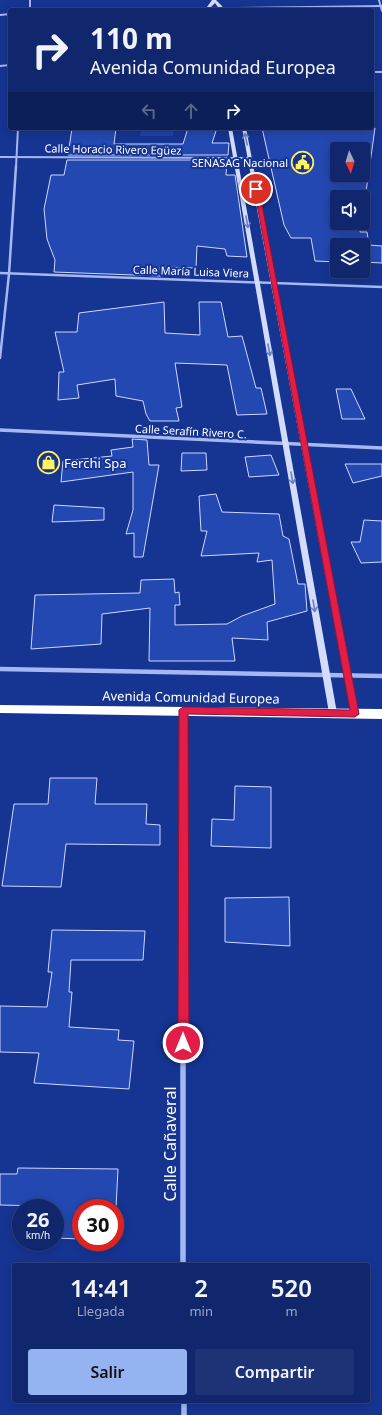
<!DOCTYPE html>
<html lang="es">
<meta charset="utf-8">
<style>
:root{--surface:#10276e;--page:#1e3376;--text:#f1f3f6;--muted:#9ca5c2;--line:#304481;--accent:#95b2f1}
body{margin:0;font-family:"Noto Sans",sans-serif;background:var(--page);color:var(--text);height:100vh;display:flex;flex-direction:column;font-size:15px;white-space:nowrap}
*{box-sizing:border-box;margin:0}
p{font-size:13px;color:var(--muted)}
.icon{flex:none;width:22px;height:22px;fill:none;stroke:currentColor;stroke-width:2;stroke-linecap:round;stroke-linejoin:round}
.map{position:relative;flex:1;overflow:hidden}
.sheet{position:absolute;left:12px;top:1263px;width:358px;height:140px;display:flex;flex-direction:column;background:var(--surface);border-radius:4px;box-shadow:0 2px 10px #0003,0 0 0 1px var(--line)}
.sheet>*{flex:none}
.banner{position:absolute;left:8px;top:8px;width:366px;height:122px;border-radius:4px;box-shadow:0 2px 10px #0003,0 0 0 1px var(--line);background:#10276e;color:var(--text);overflow:hidden}
.needle{width:26px;rotate:176deg}
.controls{position:absolute;left:330px;top:142px;display:grid;gap:8px}
.controls a{display:grid;place-items:center;width:40px;height:40px;border-radius:4px;background:var(--surface);box-shadow:0 2px 10px #0003,0 0 0 1px var(--line);font-size:20px}
.speed{position:absolute;left:12px;top:1199px;display:flex;gap:8px;font-size:20px;font-weight:700;text-align:center}
.speed>*{display:grid;place-content:center;width:52px;height:52px;border-radius:50%;background:var(--surface);box-shadow:0 2px 10px #0003,0 0 0 1px var(--line);line-height:1}
.speed small{font-size:10px;font-weight:400}
.speed .limit{border:6px solid #d22;background:#fff;color:#111}
.pin{position:absolute;display:grid;place-items:center;width:34px;height:34px;color:#fff;margin:-17px;border:2px solid #fff;border-radius:50%;box-shadow:0 1px 4px #0007}
.me{position:absolute;width:44px;margin:-22px;rotate:0deg;stroke-linejoin:round;filter:drop-shadow(0 0 3px #0008)}
.turn{display:flex;align-items:center;gap:14px;height:84px;padding:0 16px;font-size:18px}
.turn .icon{width:52px;height:52px;stroke-width:2.5}
.turn b{display:block;font-size:28px;line-height:34px}
.lanes{display:flex;align-items:center;height:38px;padding:0 16px;background:#0003;justify-content:center;gap:20px;direction:ltr}
.lanes .off{opacity:.35}
.eta{display:flex;justify-content:space-evenly;align-items:center;height:68px;text-align:center}
.eta b{font-size:24px;font-weight:600;line-height:28px}
.primary-button{display:flex;gap:8px;margin-top:auto;padding:8px 16px}
.primary-button a{flex:1;height:46px;border-radius:4px;background:var(--accent);color:#111;font-size:16px;font-weight:600;line-height:46px;text-align:center}
.primary-button a+a{background:var(--page);color:var(--text)}
.map>svg:first-child{display:block}
.green{fill:#1e42ac}
.building{fill:#2448b1;stroke:#ccd8fc;fill-rule:evenodd}
.lines{fill:none;stroke-linecap:round;stroke-linejoin:round}
.street-far4{stroke:#a5b8f1;stroke-width:2}
.street-far3{stroke:#a5b8f1;stroke-width:2.5}
.street-far2{stroke:#a5b8f1;stroke-width:3.5}
.street-far1{stroke:#a5b8f1;stroke-width:4.5}
.street{stroke:#a5b8f1;stroke-width:5.5}
.secondary{fill:#d3ddfb;fill-rule:evenodd}
.highway{fill:#fff;fill-rule:evenodd}
.oneway{stroke:#6b80c1}
.route{fill:#e11d48;stroke:#92132f}
.labels{text-anchor:middle;dominant-baseline:central;stroke-width:4;stroke-linejoin:round;paint-order:stroke}
.far-street-label{font-size:11px;fill:#fff;stroke:#163492}
.far-poi-label{font-size:11px;fill:#fff;stroke:#163492;text-anchor:end}
.poi-label{font-size:13px;fill:#fff;stroke:#163492;text-anchor:start}
.street-label{font-size:13px;fill:#fff;stroke:#163492}
.near-street-label{font-size:16px;fill:#fff;stroke:#163492}
</style>
<div class="map">
<svg width="382" height="1415" viewBox="0 0 382 1415">
<rect width="100%" height="100%" fill="#163492"/>
<!-- green -->
<path class="green" d="M141,128h33l-1,8h-33z"/>
<!-- building -->
<g class="building">
<path d="M72,128h44l-2,16h69l5,-16h29l-5,15h17l-1,12h-160z"/>
<path d="M262,128h113l-12,85v-16h-26v26h25l-2,9h7l2,13 13,1v17l-19,-1v-17h-26v17l-22,-1 -4,-23h-20l-7,-13zM337,149h26v26h-26z"/>
<path d="M67,160h160l-1,15h9l12,82 -20,-1 -2,-7 -28,-3 -1,22 -36,-1 1,9 -107,-4 1,-12 -8,-21 -3,-30 7,-34h13z"/>
<path d="M164,302l1,31 35,2 -1,-33h22l7,35 14,-1 14,52h5l6,26 -30,1 -10,-50 -52,-2 7,44 -6,1 3,13h-29l-4,-7 -3,-13 -27,-5 -1,-17 -38,6 2,13 -21,2 1,-28h5l-9,-40h22l2,-19z"/>
<path d="M336,389h15l14,30h-23z"/>
<path d="M132,439l15,1 2,25h10l-16,92h-9v-24l-8,1 7,-24v-38l-72,10 2,-21 49,-5 -1,-6 22,-3z"/>
<path d="M182,453h24l1,17 -26,1z"/>
<path d="M271,455l8,20 -30,2 -4,-20z"/>
<path d="M345,464h37v12l-29,7z"/>
<path d="M216,494l6,18 57,2 4,22 6,3 9,45h7l2,27 -40,11 1,18 -36,-2 3,23h-86l1,-53 -48,6 -1,30 -70,5 4,-54 105,-2 1,-13 33,-1 1,14 4,-1 1,13h-5v20l52,-1 15,-8 33,-12 -3,-44 -15,2 2,-9 -58,3 6,-25h-6l-2,-35z"/>
<path d="M54,505l50,3v12l-52,2z"/>
<path d="M364,520l18,1v41l-21,1 -10,-21h9z"/>
<path d="M50,778h47l-2,26h52l-1,20 14,1v20l-94,-1 -5,43 -59,-1 12,-82h34z"/>
<path d="M235,786l36,1v61l-60,-2 1,-27 22,1z"/>
<path d="M289,897l1,49 -65,-4v-44z"/>
<path d="M52,930l93,1 -2,29h-72l-2,32h3l-3,35 50,3 -1,10 16,1 -5,48 -95,-6 5,-30 -39,-1v-46l47,1 5,-35h-4z"/>
<path d="M18,1168l100,1 -2,39h-35v31l-26,-1v-30h-11v-2l-44,-1v-31h17z"/>
</g>
<g class="lines">
<!-- street-far4 -->
<g class="street-far4">
<path d="M30,0v10"/>
<path d="M379,0l3,11"/>
<path d="M91,10l291,-4"/>
<path d="M0,15l10,-1"/>
<path d="M0,66l10,-1"/>
<path d="M372,72h10"/>
<path d="M0,157l250,1"/>
<path d="M16,167l2,-39"/>
</g>
<!-- street-far3 -->
<g class="street-far3">
<path d="M0,273l382,14"/>
<path d="M0,358l9,-84 7,-108"/>
</g>
<!-- street-far2 -->
<path class="street-far2" d="M0,430l382,18"/>
<!-- street-far1 -->
<g class="street-far1">
<path d="M0,669l382,7"/>
<path d="M183,711v275"/>
</g>
<!-- street -->
<g class="street">
<path d="M183,985v280"/>
<path d="M184,1401v14"/>
</g>
<!-- secondary -->
<g class="secondary">
<path d="M212,0h4l6,6 2,4h-4l-5,-7 -4,4 1,3h-4l-1,-3z"/>
<path d="M228,128h4l105,585 -4,3 -4,-3z"/>
<path d="M242,128h4l113,586 -4,3 -4,-3z"/>
</g>
<!-- highway -->
<path class="highway" d="M0,705l382,4v10l-382,-6z"/>
</g>
<!-- one-way arrows -->
<defs><path id="oneway-shaft" d="M-6 0H5M1.5-3L5.5 0L1.5 3" fill="none" stroke-width="1.6" stroke-linecap="round" stroke-linejoin="round"/></defs>
<g class="oneway">
<use href="#oneway-shaft" transform="translate(246 139) rotate(-102)"/>
<use href="#oneway-shaft" transform="translate(247 222) rotate(80)"/>
<use href="#oneway-shaft" transform="translate(269 350) rotate(80)"/>
<use href="#oneway-shaft" transform="translate(292 478) rotate(80)"/>
<use href="#oneway-shaft" transform="translate(314 606) rotate(80)"/>
</g>
<!-- route -->
<path class="route" d="M254,188l5,1 100,525 -4,3 -167,-3 1,329 -2,4 -4,2 -4,-2 -1,-4 1,-333 4,-3 167,3z"/>
<!-- icons -->
<defs>
<symbol id="civic-ring" viewBox="-11 -11 22 22"><circle r="9.5" fill="#163492" stroke="#fff164" stroke-width="1.5"/><path d="M-.6-6.5H3V-4.5H.6V-3L4-1V1h2V6H-6V1h2V-1L-.6-3ZM-1.2 2.5V6h2.4V2.5Z" fill="#fff164"/></symbol>
<symbol id="shop-ring" viewBox="-11 -11 22 22"><circle r="9.5" fill="#163492" stroke="#fff164" stroke-width="1.5"/><path d="M-5-2.5h2.3a2.7 3.5 0 0 1 5.4 0H5L5.5 6h-11ZM-1.5-2.5h3a1.5 2.3 0 0 0-3 0Z" fill="#fff164"/></symbol>
</defs>
<g fill-rule="evenodd">
<use href="#civic-ring" x="290" y="150" width="25" height="25"/>
<use href="#shop-ring" x="36" y="450" width="25" height="25"/>
</g>
<g class="labels">
<!-- far-street labels -->
<g class="far-street-label">
<text transform="translate(113 149) rotate(1)">Calle Horacio Rivero Egüez</text>
<text transform="translate(191 271) rotate(2)">Calle María Luisa Viera</text>
<text transform="translate(191 431) rotate(3)">Calle Serafín Rivero C.</text>
</g>
<!-- far-poi labels -->
<g class="far-poi-label">
<text x="288" y="162">SENASAG Nacional</text>
</g>
<!-- poi labels -->
<g class="poi-label">
<text x="64" y="463">Ferchi Spa</text>
</g>
<!-- street labels -->
<g class="street-label">
<text transform="translate(191 697) rotate(1)">Avenida Comunidad Europea</text>
</g>
<!-- near-street labels -->
<g class="near-street-label">
<text transform="translate(170 1144) rotate(-90)">Calle Cañaveral</text>
</g>
</g>
</svg>
<div class="controls">
<a><svg class="needle" viewBox="-14 -14 28 28"><path d="M0-13l5 13h-10z" fill="#e53935"/><path d="M0 13l5-13h-10z" fill="#9ca5c2"/></svg></a>
<a><svg class="icon" aria-label="sound" viewBox="0 0 24 24"><path d="M4 9h4l5-4v14l-5-4H4zM17 9q2 3 0 6"/></svg></a>
<a><svg class="icon" aria-label="layers" viewBox="0 0 24 24"><path d="M12 4l9 5-9 5-9-5zM3 14l9 5 9-5"/></svg></a>
</div>
<div class="speed"><div>26<small>km/h</small></div><div class="limit">30</div></div>
<div class="pin" style="left:256px;top:189px;background:#d93025"><svg class="icon" aria-label="arrive" viewBox="0 0 24 24"><path d="M6 21V4h12l-3 4 3 4H6"/></svg></div>
<svg class="me" style="left:183px;top:1043px" viewBox="-20 -20 40 40"><circle r="17" fill="#e11d48" stroke="#fff" stroke-width="3"/><path d="M0-11L8 9 0 5-8 9z" fill="#fff"/></svg>
<div class="banner">
<div class="turn"><svg class="icon" aria-label="right" viewBox="0 0 24 24"><path d="M7 20v-9h11M14 6l5 5-5 5"/></svg><div><b>110 m</b>Avenida Comunidad Europea</div></div>
<div class="lanes"><svg class="icon off" aria-label="left" viewBox="0 0 24 24"><path d="M17 20v-9H6M10 6l-5 5 5 5"/></svg><svg class="icon off" aria-label="ahead" viewBox="0 0 24 24"><path d="M12 20V5M6 11l6-6 6 6"/></svg><svg class="icon" aria-label="right" viewBox="0 0 24 24"><path d="M7 20v-9h11M14 6l5 5-5 5"/></svg></div>
</div>
<section class="sheet">
<div class="eta">
<div><b>14:41</b><p>Llegada</p></div>
<div><b>2</b><p>min</p></div>
<div><b>520</b><p>m</p></div>
</div>
<div class="primary-button"><a>Salir</a><a>Compartir</a></div>
</section>
</div>
